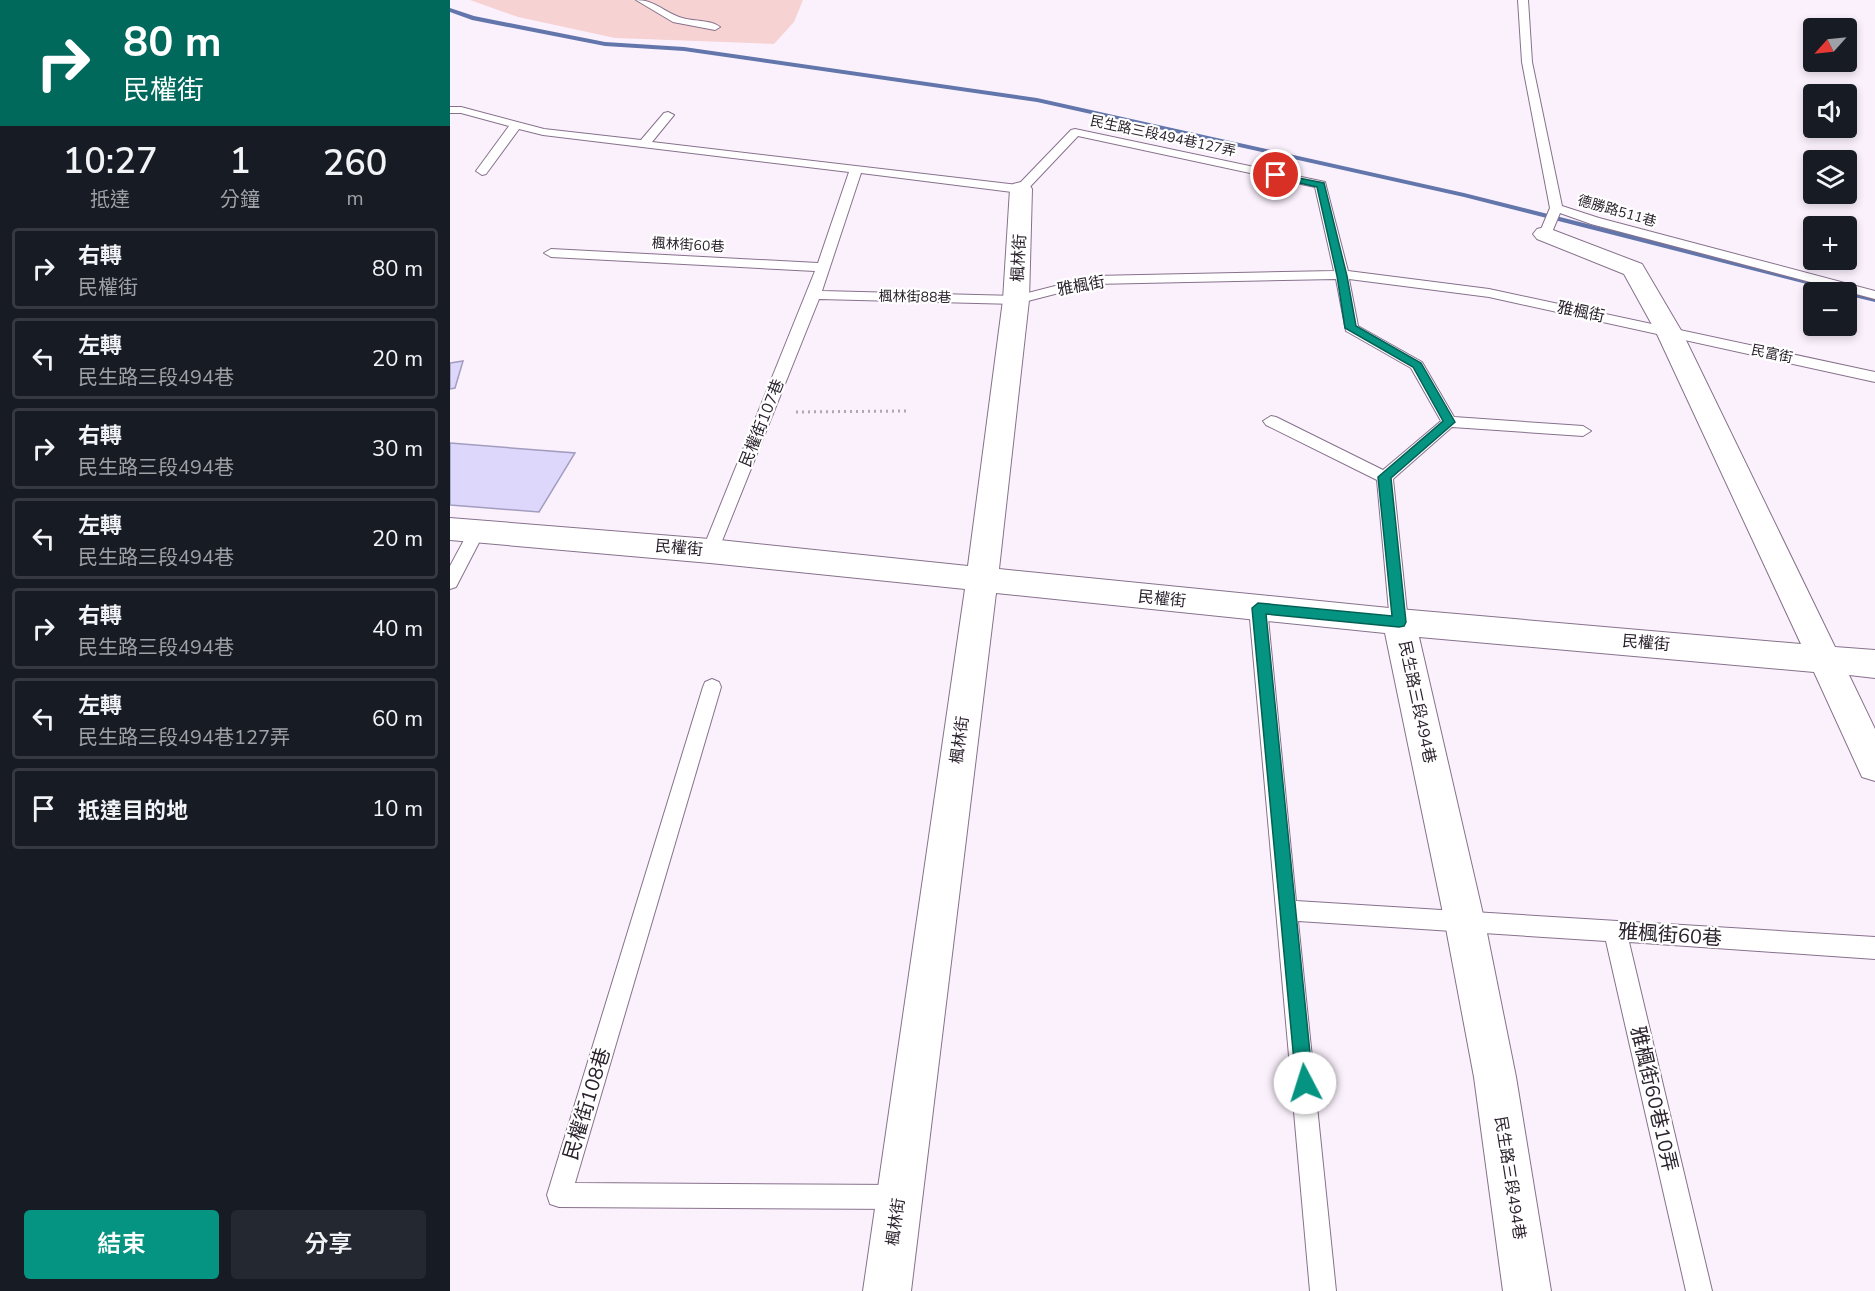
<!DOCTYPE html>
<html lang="zh-TW">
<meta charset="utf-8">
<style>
:root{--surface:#171b24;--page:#242831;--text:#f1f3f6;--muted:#9ea1a6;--line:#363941;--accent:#059481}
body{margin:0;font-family:"Nunito Sans","Noto Sans TC",sans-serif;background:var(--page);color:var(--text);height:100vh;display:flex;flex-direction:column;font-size:22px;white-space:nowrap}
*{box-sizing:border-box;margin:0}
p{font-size:20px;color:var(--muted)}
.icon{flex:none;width:33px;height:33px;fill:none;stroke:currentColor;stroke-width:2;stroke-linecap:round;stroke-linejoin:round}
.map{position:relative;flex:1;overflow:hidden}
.drawer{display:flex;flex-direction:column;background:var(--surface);width:450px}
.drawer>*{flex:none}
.banner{background:#00695c;color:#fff;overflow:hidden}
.needle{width:39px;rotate:243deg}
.controls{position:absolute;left:1353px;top:18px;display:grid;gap:12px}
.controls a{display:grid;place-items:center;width:54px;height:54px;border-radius:6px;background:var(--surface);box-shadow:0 3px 9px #0003;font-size:30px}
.pin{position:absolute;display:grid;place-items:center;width:51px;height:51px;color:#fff;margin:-26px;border:3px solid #fff;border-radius:50%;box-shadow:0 2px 6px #0007}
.me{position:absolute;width:66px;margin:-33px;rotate:355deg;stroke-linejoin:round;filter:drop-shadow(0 0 4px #0008)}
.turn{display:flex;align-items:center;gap:21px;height:126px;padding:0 24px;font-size:27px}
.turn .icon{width:78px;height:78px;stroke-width:2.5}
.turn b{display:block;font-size:42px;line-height:51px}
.eta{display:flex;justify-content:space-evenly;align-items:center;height:102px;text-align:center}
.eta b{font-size:36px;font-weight:600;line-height:42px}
.cta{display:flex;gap:12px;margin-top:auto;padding:12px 24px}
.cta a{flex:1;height:69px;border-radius:6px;background:var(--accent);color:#fff;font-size:24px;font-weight:600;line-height:69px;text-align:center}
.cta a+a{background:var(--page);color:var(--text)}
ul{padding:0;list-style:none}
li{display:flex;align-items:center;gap:18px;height:81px;margin:0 12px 9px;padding:0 12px;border:3px solid var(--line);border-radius:6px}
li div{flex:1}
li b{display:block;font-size:22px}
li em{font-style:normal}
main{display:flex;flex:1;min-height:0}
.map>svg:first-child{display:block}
.green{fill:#f7d2d3}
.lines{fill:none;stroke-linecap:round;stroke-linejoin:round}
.stream{fill:#6276ab;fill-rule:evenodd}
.building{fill:#ddd8fb;stroke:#a29dbe;stroke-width:1.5}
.service-casing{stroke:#87718c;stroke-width:2}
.minor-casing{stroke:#87718c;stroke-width:2}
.path{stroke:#b1a7b3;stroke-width:3;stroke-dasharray:2 4;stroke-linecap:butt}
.service{fill:#fff;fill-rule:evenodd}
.minor{fill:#fff;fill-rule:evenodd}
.route{fill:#059481;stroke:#036054;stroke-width:1.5}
.labels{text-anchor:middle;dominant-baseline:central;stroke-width:4.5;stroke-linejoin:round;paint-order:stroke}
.far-street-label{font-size:14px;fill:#2c232e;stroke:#fff}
.street-label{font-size:16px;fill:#2c232e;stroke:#fff}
.near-street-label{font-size:20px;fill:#2c232e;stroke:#fff}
</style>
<main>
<section class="drawer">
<div class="banner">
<div class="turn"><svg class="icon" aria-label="right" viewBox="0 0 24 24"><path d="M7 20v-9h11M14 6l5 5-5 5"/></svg><div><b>80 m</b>民權街</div></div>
</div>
<div class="eta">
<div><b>10:27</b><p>抵達</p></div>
<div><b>1</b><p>分鐘</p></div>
<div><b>260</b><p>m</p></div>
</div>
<ul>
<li><svg class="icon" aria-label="right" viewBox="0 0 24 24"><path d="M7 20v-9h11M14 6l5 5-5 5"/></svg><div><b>右轉</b><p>民權街</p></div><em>80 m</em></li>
<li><svg class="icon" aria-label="left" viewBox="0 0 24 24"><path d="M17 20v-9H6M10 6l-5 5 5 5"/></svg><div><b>左轉</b><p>民生路三段494巷</p></div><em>20 m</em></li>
<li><svg class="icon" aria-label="right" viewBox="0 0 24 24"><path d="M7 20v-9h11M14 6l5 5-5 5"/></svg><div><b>右轉</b><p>民生路三段494巷</p></div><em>30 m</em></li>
<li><svg class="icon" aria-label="left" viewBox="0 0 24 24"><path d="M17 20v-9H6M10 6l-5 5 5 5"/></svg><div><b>左轉</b><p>民生路三段494巷</p></div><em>20 m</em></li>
<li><svg class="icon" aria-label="right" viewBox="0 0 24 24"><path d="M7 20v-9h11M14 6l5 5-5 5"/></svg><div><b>右轉</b><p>民生路三段494巷</p></div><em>40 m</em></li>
<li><svg class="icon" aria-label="left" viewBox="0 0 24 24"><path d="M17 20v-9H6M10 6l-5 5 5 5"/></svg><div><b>左轉</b><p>民生路三段494巷127弄</p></div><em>60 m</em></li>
<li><svg class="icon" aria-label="arrive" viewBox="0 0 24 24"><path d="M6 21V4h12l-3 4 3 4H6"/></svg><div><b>抵達目的地</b></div><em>10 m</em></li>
</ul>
<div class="cta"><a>結束</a><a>分享</a></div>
</section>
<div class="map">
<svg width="1425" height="1291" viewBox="0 0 1425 1291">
<rect width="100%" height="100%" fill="#fbf1fd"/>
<!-- green -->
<path class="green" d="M20,0h333l-9,22 -20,22 -159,-6 -97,-21z"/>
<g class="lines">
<!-- stream -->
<path class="stream" d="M0,8l24,8 131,26 79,5 353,51 427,95 411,103v6l-29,-7v-3h-8l-374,-95 -427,-95 -353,-51 -79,-5 -133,-26 -22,-8z"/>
</g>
<!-- building -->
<g class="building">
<path d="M13,361l-8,27 -5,1v-26z"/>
<path d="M0,443l125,10 -36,59 -89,-7z"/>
</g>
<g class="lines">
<defs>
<g id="service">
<path d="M186,0c18,0 27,11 43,17 13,5 31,2 41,10l-5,3 -42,-8z"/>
<path d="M1068,0h10l4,62 30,144 37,12 276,73v8l-284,-75 -31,-11 -10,24h-10l-1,-3 11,-26 -28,-146z"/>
<path d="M0,107h11l83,22 97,11 23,-27 4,-1 6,3 -22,27 366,43 53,-55 4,-1 250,53 23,89 141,18 386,83v10l-386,-85 -140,-18 9,47 64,36 32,55 129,9 8,5 -8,5 -131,-9 -59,52 15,143 -3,5 -6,2 -6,-2 -3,-5 -13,-142 -111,-55 -3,-4 8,-5 5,1 107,53 58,-49 -30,-53 -65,-37 -10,-52 -242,5 -78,20 -197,-5 -101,252 -2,4 -6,2 -6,-2 -2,-4 113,-280 -264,-14 -7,-4 7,-4 267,14 31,-91 -306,-37 -24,-6 -33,45 -4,1 -6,-4 33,-45 -48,-13h-11zM628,136l237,51 19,84 -240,5 -78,20 -194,-5 39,-118 160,20 4,-1z"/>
<path d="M27,525l6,2 2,4 -29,56 -6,2v-23l21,-39z"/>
<path d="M808,601l6,2 3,5 29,293 579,36v22l-246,-17 83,349h-26l-80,-350 -308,-20 38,370h-26l-61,-683 3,-5z"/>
<path d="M262,679l7,3 2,5 -146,496 325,2 9,3 3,9 -3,9 -9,3 -341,-2 -9,-3 -3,-9 156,-508 2,-5z"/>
</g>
<path id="minor" d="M571,182l8,2 3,5 -3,111 -30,269 400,40 402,35 -145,-312 -32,-58 -87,-35 -4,-5 4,-5 8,-2 97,37 40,68 153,315 40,3v28l-26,-3 26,54v52l-13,-4 -48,-105 -395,-35 66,286 31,154 35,214h-48l-29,-214 -29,-154 -60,-290 -389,-40 -85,698h-48l102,-702 -255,-26 -260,-23v-22l260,21 258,27 35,-266 7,-111 3,-5z"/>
</defs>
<!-- service casing -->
<use href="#service" class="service-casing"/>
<!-- minor casing -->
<use href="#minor" class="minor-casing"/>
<!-- path -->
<path class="path" d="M346,412l110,-1"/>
<!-- service -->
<use href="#service" class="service"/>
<!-- minor -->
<use href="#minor" class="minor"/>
</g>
<!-- route -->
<path class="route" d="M823,173l51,10 23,93 9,50 65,37 34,59 -64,56 15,144 -2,4 -5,1 -133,-13 47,469 -2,7 -6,2 -7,-2 -2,-7 -44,-475 6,-5 134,13 -14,-139 65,-56 -30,-54 -68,-39 -8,-52 -20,-89 -44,-10z"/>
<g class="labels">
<!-- far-street labels -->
<g class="far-street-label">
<text transform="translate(713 136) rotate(12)">民生路三段494巷127弄</text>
<text transform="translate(1167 211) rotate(16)">德勝路511巷</text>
<text transform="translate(238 245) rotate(3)">楓林街60巷</text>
<text transform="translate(465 297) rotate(1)">楓林街88巷</text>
<text transform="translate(1322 354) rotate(12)">民富街</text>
</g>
<!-- street labels -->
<g class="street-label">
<text transform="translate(569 258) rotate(-87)">楓林街</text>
<text transform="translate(631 286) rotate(-10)">雅楓街</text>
<text transform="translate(1131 312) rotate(12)">雅楓街</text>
<text transform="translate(312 423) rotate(-68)">民權街107巷</text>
<text transform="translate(229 548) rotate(5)">民權街</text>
<text transform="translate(712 599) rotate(6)">民權街</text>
<text transform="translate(1196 643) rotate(5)">民權街</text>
<text transform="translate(967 702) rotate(78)">民生路三段494巷</text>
<text transform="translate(510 740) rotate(-82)">楓林街</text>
<text transform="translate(1060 1178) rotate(81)">民生路三段494巷</text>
<text transform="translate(446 1222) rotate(-82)">楓林街</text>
</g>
<!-- near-street labels -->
<g class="near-street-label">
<text transform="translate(1220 935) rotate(4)">雅楓街60巷</text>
<text transform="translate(1204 1099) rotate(77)">雅楓街60巷10弄</text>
<text transform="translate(137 1104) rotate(-73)">民權街108巷</text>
</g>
</g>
</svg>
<div class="controls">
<a><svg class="needle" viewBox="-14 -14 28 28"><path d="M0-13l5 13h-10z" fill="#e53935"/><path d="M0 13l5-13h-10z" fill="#9ea1a6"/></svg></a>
<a><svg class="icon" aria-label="sound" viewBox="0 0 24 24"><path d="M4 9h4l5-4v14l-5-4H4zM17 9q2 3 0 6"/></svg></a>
<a><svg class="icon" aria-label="layers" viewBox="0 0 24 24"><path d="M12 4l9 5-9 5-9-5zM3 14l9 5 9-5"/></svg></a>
<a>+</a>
<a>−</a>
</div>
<div class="pin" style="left:826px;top:175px;background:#d93025"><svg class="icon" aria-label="arrive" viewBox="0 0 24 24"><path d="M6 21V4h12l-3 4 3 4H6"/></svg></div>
<svg class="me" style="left:855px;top:1083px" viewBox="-20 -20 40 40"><circle r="19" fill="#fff"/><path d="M0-13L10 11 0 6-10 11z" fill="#059481"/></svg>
</div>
</main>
